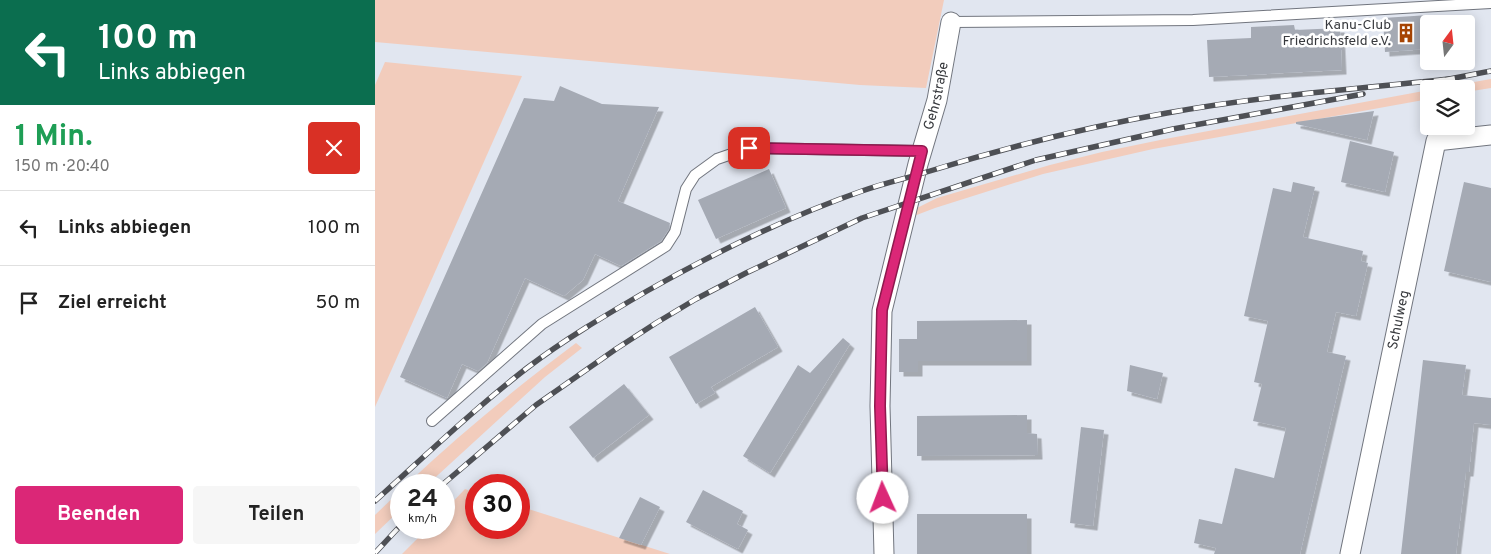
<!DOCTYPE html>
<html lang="de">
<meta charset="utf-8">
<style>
:root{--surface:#fff;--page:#f6f6f6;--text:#222;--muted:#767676;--line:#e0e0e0;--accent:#db2777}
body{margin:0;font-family:Overpass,sans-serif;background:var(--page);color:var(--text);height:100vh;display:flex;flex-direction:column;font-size:19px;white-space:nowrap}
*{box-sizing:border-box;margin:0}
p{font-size:16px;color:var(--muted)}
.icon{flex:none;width:28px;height:28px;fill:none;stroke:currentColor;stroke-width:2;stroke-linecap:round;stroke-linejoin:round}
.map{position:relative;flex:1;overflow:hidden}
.side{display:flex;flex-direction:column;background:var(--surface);width:375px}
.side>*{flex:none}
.banner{background:#0b6e4f;color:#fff;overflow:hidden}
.needle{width:32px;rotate:15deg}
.tools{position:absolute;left:1045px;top:15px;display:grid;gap:10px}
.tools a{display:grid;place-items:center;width:55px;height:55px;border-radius:5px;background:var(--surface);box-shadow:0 2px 12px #0003;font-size:25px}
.speed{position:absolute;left:15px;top:474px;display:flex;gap:10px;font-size:25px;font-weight:700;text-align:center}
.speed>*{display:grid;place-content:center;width:65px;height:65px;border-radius:50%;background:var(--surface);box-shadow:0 2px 12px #0003;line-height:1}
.speed small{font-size:12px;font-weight:400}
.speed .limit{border:8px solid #d22;background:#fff;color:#111}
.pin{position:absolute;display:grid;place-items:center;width:42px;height:42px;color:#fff;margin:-21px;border-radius:10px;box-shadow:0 2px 8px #0006}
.me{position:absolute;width:55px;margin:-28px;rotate:358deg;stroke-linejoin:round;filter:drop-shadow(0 0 4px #0008)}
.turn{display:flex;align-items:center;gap:18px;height:105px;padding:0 15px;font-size:22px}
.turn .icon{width:65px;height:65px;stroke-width:2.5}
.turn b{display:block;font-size:35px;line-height:42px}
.round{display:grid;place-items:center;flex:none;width:52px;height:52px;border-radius:5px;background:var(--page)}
.summary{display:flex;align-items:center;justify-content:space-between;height:85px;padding:0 15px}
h1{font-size:30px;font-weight:700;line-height:38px;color:#1e9e55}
.cta{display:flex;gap:10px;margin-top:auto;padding:10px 15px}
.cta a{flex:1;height:58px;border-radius:5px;background:var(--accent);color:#fff;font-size:20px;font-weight:700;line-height:58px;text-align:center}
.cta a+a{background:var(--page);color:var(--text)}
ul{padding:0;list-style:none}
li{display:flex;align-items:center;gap:15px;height:75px;padding:0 15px;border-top:1px solid var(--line)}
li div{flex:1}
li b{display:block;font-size:19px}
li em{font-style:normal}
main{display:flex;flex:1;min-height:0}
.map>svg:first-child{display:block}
.green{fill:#f2ccbc}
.building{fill:#a5aab4;filter:url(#shadow)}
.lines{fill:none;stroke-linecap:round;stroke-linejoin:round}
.service-casing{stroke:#71757e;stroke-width:12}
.minor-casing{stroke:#71757e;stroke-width:21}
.service{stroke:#fff;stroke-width:10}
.minor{stroke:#fff;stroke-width:19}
.rail-casing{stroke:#4e5055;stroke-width:5.5}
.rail{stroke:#fff;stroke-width:4;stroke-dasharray:11;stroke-linecap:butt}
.route-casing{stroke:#8e194d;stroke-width:12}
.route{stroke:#db2777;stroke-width:9}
.labels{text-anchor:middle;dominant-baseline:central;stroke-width:5;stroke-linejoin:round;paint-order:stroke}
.poi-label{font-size:14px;fill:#383a3e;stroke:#fff;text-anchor:end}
.street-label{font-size:14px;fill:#383a3e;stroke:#fff}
</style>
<main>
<section class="side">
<div class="banner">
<div class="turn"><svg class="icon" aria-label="left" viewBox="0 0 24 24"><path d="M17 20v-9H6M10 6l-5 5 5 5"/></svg><div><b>100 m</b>Links abbiegen</div></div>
</div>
<div class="summary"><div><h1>1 Min.</h1><p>150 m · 20:40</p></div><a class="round" style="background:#d93025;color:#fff"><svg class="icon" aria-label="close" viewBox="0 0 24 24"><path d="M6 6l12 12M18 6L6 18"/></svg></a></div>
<ul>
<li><svg class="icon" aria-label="left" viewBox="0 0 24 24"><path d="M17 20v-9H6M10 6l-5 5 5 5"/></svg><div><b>Links abbiegen</b></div><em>100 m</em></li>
<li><svg class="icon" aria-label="arrive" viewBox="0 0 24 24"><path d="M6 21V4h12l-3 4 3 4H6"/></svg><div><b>Ziel erreicht</b></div><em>50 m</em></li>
</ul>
<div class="cta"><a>Beenden</a><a>Teilen</a></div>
</section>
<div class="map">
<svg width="1116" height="554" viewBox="0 0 1116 554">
<defs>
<filter id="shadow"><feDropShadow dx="4.5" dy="4.5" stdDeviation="0" flood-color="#0004"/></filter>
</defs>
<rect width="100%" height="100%" fill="#e1e6f0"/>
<!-- green -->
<g class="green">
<path d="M0,0h569l-18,88 -66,-3 -485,-43z"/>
<path d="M10,62l137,14 -147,331v-322z"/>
<path d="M1116,79v9l-25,4v-3h-32z"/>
<path d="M1054,90v9l-276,50 -110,25 -108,34 -21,8 1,-7 22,-11 113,-33 52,-13 63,-13z"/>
<path d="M201,343l6,5 -37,29 -118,108h-21c54,-51 111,-98 170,-142z"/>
<path d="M90,489l11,4v35h43v-22l151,48h-268l26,-26h16v-17z"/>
<path d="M26,490v19l-26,25v-19z"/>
</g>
<!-- building -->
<g class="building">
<path d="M1054,15v27h-3l1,7 -42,3 -2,-34z"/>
<path d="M919,25l1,5 45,-2 2,42 -133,7 -2,-37 44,-2v-11z"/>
<path d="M185,86l42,18 57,3 -41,94 52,22 -1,6 -8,12 -40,25 -26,-12 -12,26 -19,16 -39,-18 -38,85 -9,8 -16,-7 -15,34 -47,-21 124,-279 30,3z"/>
<path d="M999,111l-7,29 -71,-16v-2z"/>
<path d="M975,141l44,11 -9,40 -44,-10z"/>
<path d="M394,169l17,39 -70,31 -18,-39z"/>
<path d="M918,182l22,5 -12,50 60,14 -2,10 7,2 -12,53 -20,-4 -9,40 19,4 -46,198h-86l2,-6 -22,-5 5,-24 23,5 13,-56 39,10 12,-50 -33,-7 9,-37 -8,-2 14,-61 -24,-5 29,-128 18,4z"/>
<path d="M1089,182l27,6v94l-47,-11z"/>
<path d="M380,307l23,40 -67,40 4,6 -19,11 -27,-47z"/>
<path d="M652,320v41h-109v11h-19v-33h18v-18z"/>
<path d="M468,338l7,6 -80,129 -27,-17 55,-91 12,8z"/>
<path d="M1048,360l43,5 -4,30 29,3v27l-17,-2 -5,49h-3l-10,82h-55z"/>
<path d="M755,365l33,8 -6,26 -30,-8z"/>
<path d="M249,384l25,31 -56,43 -24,-31z"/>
<path d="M652,415v18l10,1 1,21 -121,1v-40z"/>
<path d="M706,427l23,3 -11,96 -23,-3z"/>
<path d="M328,490l40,21 -6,13 11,6 -10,19 -52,-27z"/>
<path d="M265,497l20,10 -19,38 -22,-7z"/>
<rect x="542" y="514" width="110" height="40"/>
</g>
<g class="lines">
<defs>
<g id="service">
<path d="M576,22l242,-2 298,-17"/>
<path d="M57,421l110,-97 124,-78 9,-14 11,-43 9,-14 22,-16 32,-11 173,3"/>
</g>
<g id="minor">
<path id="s1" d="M509,554l-4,-148 2,-95 36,-147 19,-64 14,-78"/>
<path id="s2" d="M975,554l86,-413 55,-6"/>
</g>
</defs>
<!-- service casing -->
<use href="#service" class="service-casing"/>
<!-- minor casing -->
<use href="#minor" class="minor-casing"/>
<!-- service -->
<use href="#service" class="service"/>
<!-- minor -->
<use href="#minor" class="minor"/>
<defs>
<g id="rail">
<path d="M1069,80l47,-9"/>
<path d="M67,485l94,-80 80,-56 40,-26 40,-24 50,-26 116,-55 174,-58 137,-31 190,-35"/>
<path d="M0,501c50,-45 99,-92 152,-133 38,-29 79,-53 120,-77 69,-39 140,-74 215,-100 22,-8 46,-13 68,-20 78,-24 157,-44 237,-58 93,-17 188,-24 283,-34"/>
<path d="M0,553l26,-28"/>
</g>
</defs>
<!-- rail casing -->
<use href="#rail" class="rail-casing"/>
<!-- rail -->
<use href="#rail" class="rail"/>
</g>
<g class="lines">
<defs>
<path id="route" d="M374,148l173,3 -40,159 -2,96 3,92"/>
</defs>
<!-- route casing -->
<use href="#route" class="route-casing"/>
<!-- route -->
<use href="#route" class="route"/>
</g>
<!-- icons -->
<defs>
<symbol id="building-bare" viewBox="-9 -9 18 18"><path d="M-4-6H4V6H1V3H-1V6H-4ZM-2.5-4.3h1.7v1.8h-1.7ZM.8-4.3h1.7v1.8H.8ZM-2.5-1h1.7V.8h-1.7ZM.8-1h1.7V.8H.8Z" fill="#a64403" stroke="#fff" stroke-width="2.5" paint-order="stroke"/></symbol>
</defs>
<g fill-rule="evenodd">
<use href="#building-bare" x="1017" y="19" width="28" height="28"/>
</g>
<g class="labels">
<!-- poi labels -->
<g class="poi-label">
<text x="1016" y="25">Kanu-Club<tspan x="1016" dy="16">Friedrichsfeld e.V.</tspan></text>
</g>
<!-- street labels -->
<g class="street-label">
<text stroke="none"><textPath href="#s1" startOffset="465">Gehrstraße</textPath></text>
<text stroke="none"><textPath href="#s2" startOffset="239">Schulweg</textPath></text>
</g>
</g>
</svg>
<div class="tools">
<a><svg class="needle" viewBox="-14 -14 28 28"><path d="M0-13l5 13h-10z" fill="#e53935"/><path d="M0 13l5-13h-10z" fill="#767676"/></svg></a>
<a><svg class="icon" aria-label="layers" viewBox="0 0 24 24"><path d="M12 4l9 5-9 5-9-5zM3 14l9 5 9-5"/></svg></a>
</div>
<div class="speed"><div>24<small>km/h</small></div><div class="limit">30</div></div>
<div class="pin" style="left:374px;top:148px;background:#d93025"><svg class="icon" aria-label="arrive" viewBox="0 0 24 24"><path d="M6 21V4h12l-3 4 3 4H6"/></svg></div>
<svg class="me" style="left:508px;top:498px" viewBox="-20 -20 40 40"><circle r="19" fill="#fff"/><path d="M0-13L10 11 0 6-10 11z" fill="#db2777"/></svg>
</div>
</main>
